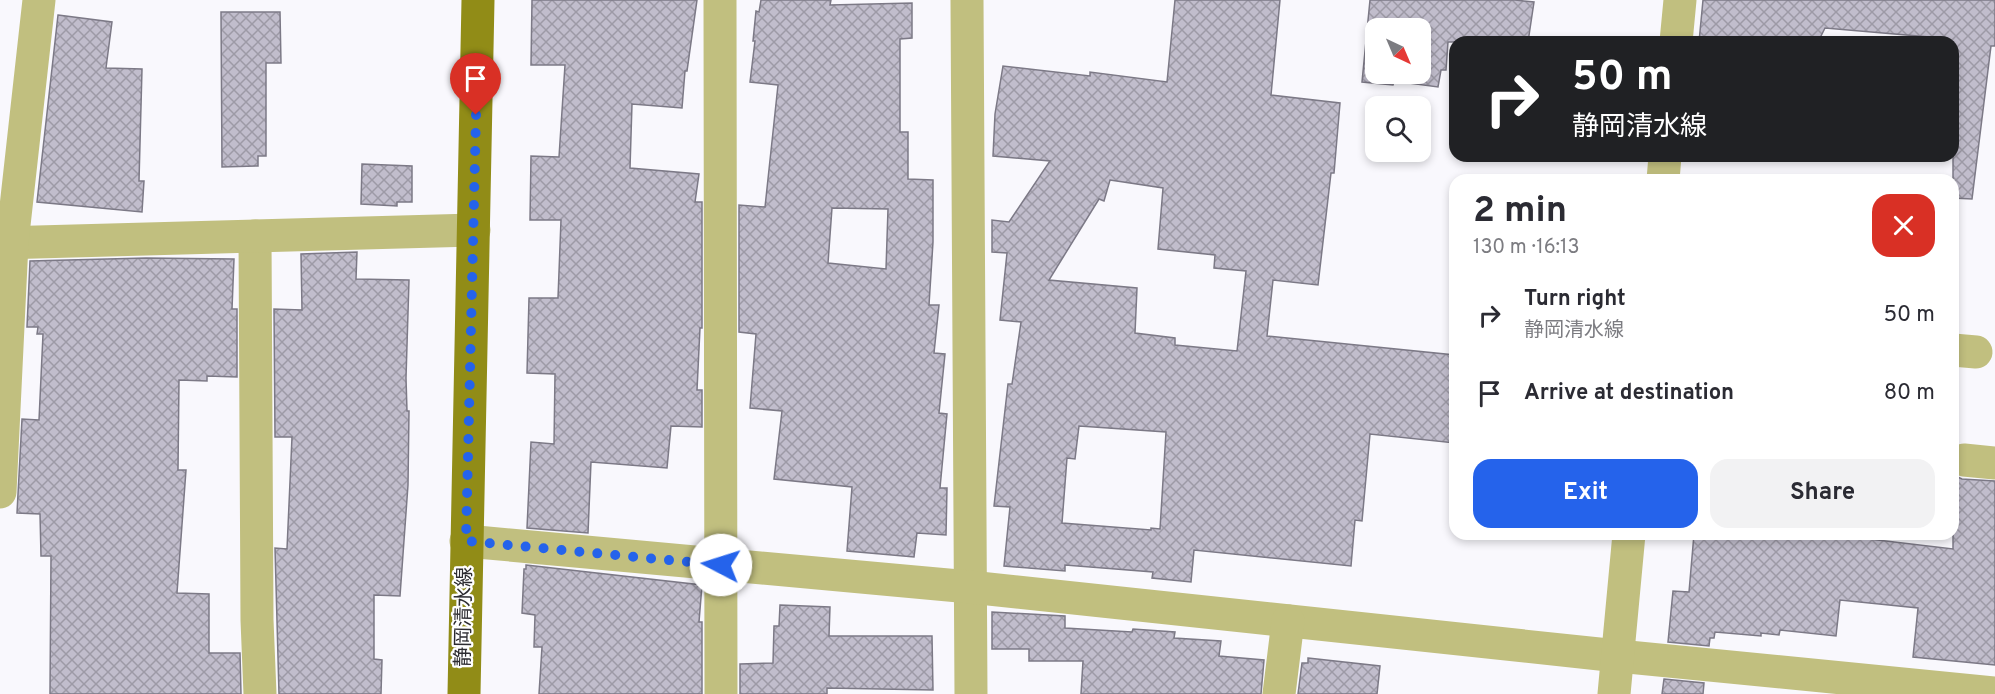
<!DOCTYPE html>
<meta charset="utf-8">
<style>
:root{--surface:#fff;--page:#f2f2f3;--text:#2b2b33;--muted:#7c7c81;--accent:#2563eb}
body{margin:0;font-family:Overpass,"Noto Sans JP",sans-serif;background:var(--page);color:var(--text);height:100vh;display:flex;flex-direction:column;font-size:22px;white-space:nowrap}
*{box-sizing:border-box;margin:0}
p{font-size:20px;color:var(--muted)}
.icon{flex:none;width:33px;height:33px;fill:none;stroke:currentColor;stroke-width:2;stroke-linecap:round;stroke-linejoin:round}
.map{position:relative;flex:1;overflow:hidden}
.side{position:absolute;left:1449px;top:174px;width:510px;height:366px;display:flex;flex-direction:column;background:var(--surface);border-radius:18px;box-shadow:0 3px 9px #0003}
.side>*{flex:none}
.banner{position:absolute;left:1449px;top:36px;width:510px;height:126px;border-radius:18px;box-shadow:0 3px 9px #0003;background:#202124;color:#fff;overflow:hidden}
.needle{width:39px;rotate:136deg}
.fabs{position:absolute;left:1365px;top:18px;display:grid;gap:12px}
.fabs a{display:grid;place-items:center;width:66px;height:66px;border-radius:12px;background:var(--surface);box-shadow:0 3px 9px #0003;font-size:30px}
.pin{position:absolute;display:grid;place-items:center;width:51px;height:51px;color:#fff;margin:-62px -26px;border-radius:50% 50% 50% 0;rotate:-45deg;box-shadow:0 0 6px #0007}
.pin .icon{rotate:45deg}
.me{position:absolute;width:66px;margin:-33px;rotate:275deg;stroke-linejoin:round;filter:drop-shadow(0 0 4px #0008)}
.turn{display:flex;align-items:center;gap:21px;height:126px;padding:0 24px;font-size:27px}
.turn .icon{width:78px;height:78px;stroke-width:2.5}
.turn b{display:block;font-size:42px;line-height:51px}
.round{display:grid;place-items:center;flex:none;width:63px;height:63px;border-radius:18px;background:var(--page)}
.overview{display:flex;align-items:center;justify-content:space-between;height:102px;padding:0 24px}
h1{font-size:36px;font-weight:700;line-height:45px}
.button{display:flex;gap:12px;margin-top:auto;padding:12px 24px}
.button a{flex:1;height:69px;border-radius:18px;background:var(--accent);color:#fff;font-size:24px;font-weight:700;line-height:69px;text-align:center}
.button a+a{background:var(--page);color:var(--text)}
ul{padding:0;list-style:none}
li{display:flex;align-items:center;gap:18px;height:78px;padding:0 24px}
li div{flex:1}
li b{display:block;font-size:22px}
li em{font-style:normal}
.map>svg:first-child{display:block}
.building{fill:url(#building-cross-hatch);stroke:#7c7986;stroke-width:1.5;fill-rule:evenodd}
.lines{fill:none;stroke-linecap:round;stroke-linejoin:round}
.minor{stroke:#c1bf7f;stroke-width:33}
.primary{stroke:#918c17;stroke-width:33}
.route{stroke:#2563eb;stroke-width:10;stroke-dasharray:0 18}
.labels{text-anchor:middle;dominant-baseline:central;stroke-width:4.5;stroke-linejoin:round;paint-order:stroke}
.street-label{font-size:20px;fill:#2c2b30;stroke:#fff}
</style>
<div class="map">
<svg width="1995" height="694" viewBox="0 0 1995 694">
<defs>
<pattern id="building-cross-hatch" width="8" height="8" patternUnits="userSpaceOnUse" patternTransform="scale(1.5)"><rect width="8" height="8" fill="#c1bdcc"/><path d="M0 0l8 8M0 8l8-8" fill="none" stroke="#9d9aa6"/></pattern>
</defs>
<rect width="100%" height="100%" fill="#f9f8fd"/>
<!-- building -->
<g class="building">
<path d="M532,0h165l-10,71h-2l-3,37 -50,-4 -2,64 69,6 -4,28h7v126h-2l-3,62h5v37l-31,-1 -4,42 -76,-6 -3,71 -61,-5 4,-86 23,2 1,-70 -28,-1 2,-75h29l3,-78h-31l1,-64 28,1 6,-92h-34z"/>
<path d="M761,0h70l-1,5 82,-2v35l-12,1v93h8v47l25,1v62l-4,63h10l-5,48 11,1 -6,59 8,1 -7,74h7l-1,47 -29,-2 -3,24 -67,-6 5,-64 -78,-8 8,-68 -32,-3 6,-74 -17,-2v-127l26,2 13,-122 -28,-3 5,-41h-2l3,-30 3,1zM832,208l56,1 -2,60 -58,-6z"/>
<path d="M1175,0h105l-9,95 69,8 -6,70h-3l-13,112 -45,-5 -6,56 188,19v88l-85,-9 -8,87 -7,-1 -4,46 -157,-16 -3,32 -39,-4 1,-6 -88,-7v6l-61,-5 6,-59 -16,-1 14,-122h4l9,-62 -21,-2 7,-67 -15,-1v-32l17,2 41,-61 -57,-5 2,-42 8,-48 87,10v-4l77,10zM1110,180l53,8 -5,61 57,6 -1,13 32,3 -9,80 -62,-6v-7l-40,-5 2,-45 -88,-8 50,-81 5,2zM1079,426l87,6 -6,97 -9,-1v2l-89,-7 5,-65 8,1z"/>
<path d="M1370,0h145l19,2 -6,40h-80l-2,28h-5l-3,17 -44,-6 -1,4 -31,-3zM1376,28h44v46h-44z"/>
<path d="M1703,0h292v46h-4l-19,153 -19,-1v-156l-24,-1v-4l-104,-9 -7,14h-119z"/>
<path d="M221,12h59l1,51h-15v93h-8v10l-36,1z"/>
<path d="M58,15l54,7 -6,46 36,1 -3,112h5l-2,31 -105,-10z"/>
<path d="M362,164l50,2v36h-15v4l-36,-2z"/>
<path d="M357,252l-1,27 53,1 -3,98 1,33h2l-1,74 -8,111 -26,-1v64l8,1 -1,34h-102l-4,-146 12,1 5,-112h-17l-1,-128 28,1 -1,-56z"/>
<path d="M146,258l88,1 -2,50h5v68l-30,-1v5l-28,-1 -1,90h8l-9,123 32,1v59h31l1,41h-191l1,-138h-10l-1,-42 -23,-1 5,-94 17,1 4,-86h-6l1,-7h-11l3,-66z"/>
<path d="M1953,475l9,4 33,2v184l-82,-8 5,-49 -78,-8 -4,36 -56,-6 -1,5 -18,-2v3l-46,-4 -1,6h-4l-1,8 -41,-4 5,-51 16,1 5,-58h150v2l109,13z"/>
<path d="M526,565l176,20 -3,37h3v72h-163l3,-47h-8l1,-32 -13,-2 2,-44h2z"/>
<path d="M780,605l50,2 -1,29h103l1,54 -106,-2v6h-87v-30l33,-1 1,-37h5z"/>
<path d="M992,612l73,4v12l67,4 1,-3 42,3 -1,6 47,3 -2,15 45,4 -3,34h-180l2,-33h-54v-12h-37z"/>
<path d="M1308,658l72,8 -3,28h-79l4,-31h6z"/>
<path d="M1664,679l40,4 -1,11h-41z"/>
</g>
<g class="lines">
<!-- minor -->
<g class="minor">
<path d="M720,0l1,694"/>
<path d="M967,0l4,694"/>
<path d="M1676,42l4,-42"/>
<path d="M1663,180l2,-24"/>
<path d="M255,236l2,384 3,74"/>
<path d="M0,243l474,-13"/>
<path d="M1953,350l23,2"/>
<path d="M1964,460l31,3"/>
<path d="M0,492l12,-249 27,-243"/>
<path d="M466,541l504,46 648,69 377,37"/>
<path d="M1279,694l9,-73"/>
<path d="M1614,694l15,-160"/>
</g>
<!-- primary -->
<path class="primary" d="M464,694l14,-694"/>
</g>
<g class="lines">
<!-- route -->
<path class="route" d="M476,115l-10,426 255,24"/>
</g>
<g class="labels">
<!-- street labels -->
<g class="street-label">
<text transform="translate(465 617) rotate(-89)">静岡清水線</text>
</g>
</g>
</svg>
<div class="fabs">
<a><svg class="needle" viewBox="-14 -14 28 28"><path d="M0-13l5 13h-10z" fill="#e53935"/><path d="M0 13l5-13h-10z" fill="#7c7c81"/></svg></a>
<a><svg class="icon" aria-label="search" viewBox="0 0 24 24"><circle cx="10" cy="10" r="6"/><path d="M15 15l6 6"/></svg></a>
</div>
<div class="pin" style="left:476px;top:115px;background:#d93025"><svg class="icon" aria-label="arrive" viewBox="0 0 24 24"><path d="M6 21V4h12l-3 4 3 4H6"/></svg></div>
<svg class="me" style="left:721px;top:565px" viewBox="-20 -20 40 40"><circle r="19" fill="#fff"/><path d="M0-13L10 11 0 6-10 11z" fill="#2563eb"/></svg>
<div class="banner">
<div class="turn"><svg class="icon" aria-label="right" viewBox="0 0 24 24"><path d="M7 20v-9h11M14 6l5 5-5 5"/></svg><div><b>50 m</b>静岡清水線</div></div>
</div>
<section class="side">
<div class="overview"><div><h1>2 min</h1><p>130 m · 16:13</p></div><a class="round" style="background:#d93025;color:#fff"><svg class="icon" aria-label="close" viewBox="0 0 24 24"><path d="M6 6l12 12M18 6L6 18"/></svg></a></div>
<ul>
<li><svg class="icon" aria-label="right" viewBox="0 0 24 24"><path d="M7 20v-9h11M14 6l5 5-5 5"/></svg><div><b>Turn right</b><p>静岡清水線</p></div><em>50 m</em></li>
<li><svg class="icon" aria-label="arrive" viewBox="0 0 24 24"><path d="M6 21V4h12l-3 4 3 4H6"/></svg><div><b>Arrive at destination</b></div><em>80 m</em></li>
</ul>
<div class="button"><a>Exit</a><a>Share</a></div>
</section>
</div>
